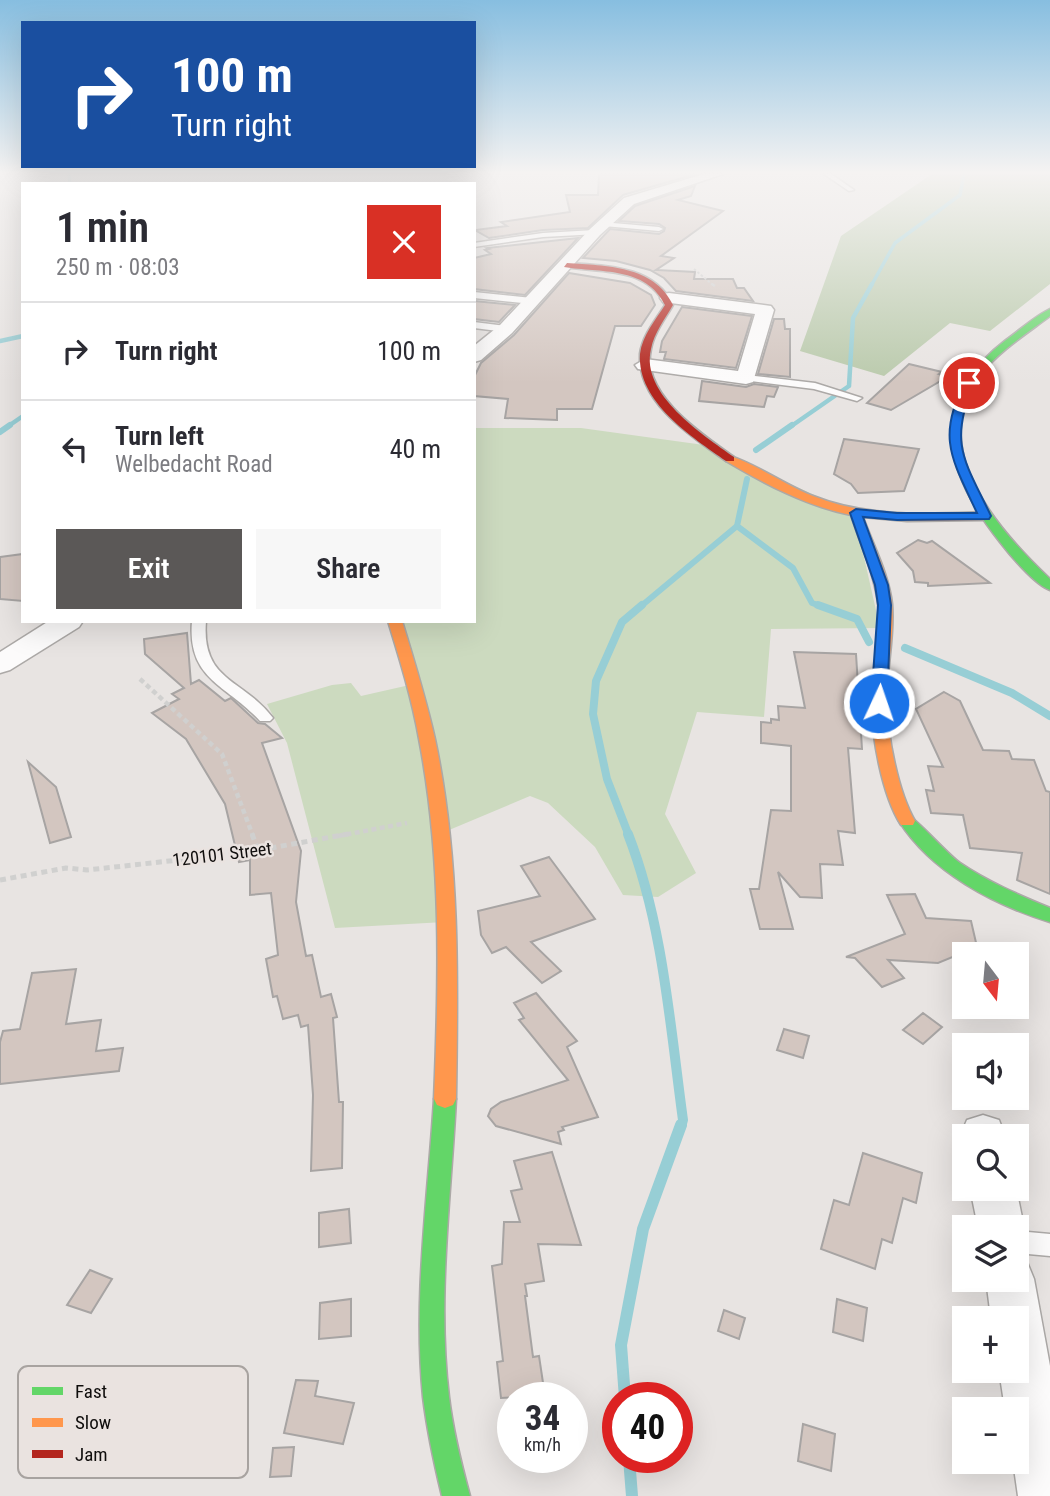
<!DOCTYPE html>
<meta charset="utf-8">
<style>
:root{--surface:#fff;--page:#f7f7f7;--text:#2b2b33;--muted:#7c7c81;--line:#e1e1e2;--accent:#5b5857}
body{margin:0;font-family:"Roboto Condensed",sans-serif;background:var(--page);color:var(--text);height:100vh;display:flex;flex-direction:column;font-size:26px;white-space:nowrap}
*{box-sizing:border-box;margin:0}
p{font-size:23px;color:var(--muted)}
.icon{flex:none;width:38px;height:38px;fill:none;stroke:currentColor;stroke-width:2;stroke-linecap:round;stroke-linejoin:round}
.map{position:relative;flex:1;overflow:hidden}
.panel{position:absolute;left:21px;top:182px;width:455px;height:441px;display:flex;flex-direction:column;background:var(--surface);border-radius:0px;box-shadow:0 7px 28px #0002}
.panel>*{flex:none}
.top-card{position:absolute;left:21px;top:21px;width:455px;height:147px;border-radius:0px;box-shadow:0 7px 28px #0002;background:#1a4fa0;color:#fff;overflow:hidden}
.needle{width:46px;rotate:164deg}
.fabs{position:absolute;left:952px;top:942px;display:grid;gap:14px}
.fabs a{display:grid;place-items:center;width:77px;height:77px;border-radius:0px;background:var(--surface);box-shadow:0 7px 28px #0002;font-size:35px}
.speed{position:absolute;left:497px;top:1382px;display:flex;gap:14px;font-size:35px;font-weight:700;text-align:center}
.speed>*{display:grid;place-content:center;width:91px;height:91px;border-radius:50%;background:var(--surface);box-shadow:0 7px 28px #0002;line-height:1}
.speed small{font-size:18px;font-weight:400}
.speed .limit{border:10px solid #d22;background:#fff;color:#111}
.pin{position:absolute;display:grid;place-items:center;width:60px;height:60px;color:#fff;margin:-30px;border:4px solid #fff;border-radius:50%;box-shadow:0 2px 7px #0007}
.me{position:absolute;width:77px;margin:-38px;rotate:3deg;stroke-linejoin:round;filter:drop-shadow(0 0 5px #0008)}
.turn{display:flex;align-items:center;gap:24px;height:147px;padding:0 35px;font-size:32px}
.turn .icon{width:91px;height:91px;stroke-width:2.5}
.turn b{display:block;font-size:49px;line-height:60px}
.round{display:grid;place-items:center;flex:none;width:74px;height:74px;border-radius:0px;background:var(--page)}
.summary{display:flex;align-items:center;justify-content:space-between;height:119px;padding:0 35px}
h1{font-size:42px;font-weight:600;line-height:52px}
.primary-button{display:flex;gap:14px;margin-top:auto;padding:14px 35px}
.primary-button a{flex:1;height:80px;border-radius:0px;background:var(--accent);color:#fff;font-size:28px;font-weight:600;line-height:80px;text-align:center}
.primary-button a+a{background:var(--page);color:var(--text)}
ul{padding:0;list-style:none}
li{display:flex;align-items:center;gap:21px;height:98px;padding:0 35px;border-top:2px solid var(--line)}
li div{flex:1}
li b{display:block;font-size:26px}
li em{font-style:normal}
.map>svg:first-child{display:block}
.green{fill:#ccdabf}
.forest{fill:#bacaac}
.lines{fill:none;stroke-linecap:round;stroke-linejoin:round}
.stream-far5{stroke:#97ced5;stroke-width:3.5}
.stream-far4{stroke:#97ced5;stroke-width:4.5}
.stream-far3{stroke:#97ced5;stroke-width:6}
.stream-far2{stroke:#97ced5;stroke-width:8}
.stream-far1{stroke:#97ced5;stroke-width:10}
.stream{stroke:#97ced5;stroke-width:12}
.building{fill:#d3c6c0;stroke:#a7a4a3;stroke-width:2}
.lane-casing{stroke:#aca9a7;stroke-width:3}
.street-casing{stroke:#aca9a7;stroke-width:3}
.fast-casing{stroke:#aca9a7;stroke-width:3}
.slow-casing{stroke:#aca9a7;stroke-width:3}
.jam-casing{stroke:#aca9a7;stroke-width:3}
.path-far3{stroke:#d0d0cf;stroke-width:2;stroke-dasharray:2.5 2;stroke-linecap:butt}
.path-far2{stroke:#d0d0cf;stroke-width:2.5;stroke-dasharray:3.5 2;stroke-linecap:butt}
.path-far1{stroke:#d0d0cf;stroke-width:4.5;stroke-dasharray:5 3.5;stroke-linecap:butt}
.path{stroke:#d0d0cf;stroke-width:5;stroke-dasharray:6 4.5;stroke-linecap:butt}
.lane{fill:#fcfbfb;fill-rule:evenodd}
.street{fill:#fcfbfb;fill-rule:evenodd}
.fast{fill:#63d668;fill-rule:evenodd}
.slow{fill:#ff974d;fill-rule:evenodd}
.jam{fill:#b3261e;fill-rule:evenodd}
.route{fill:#1a73e8;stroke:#114b97;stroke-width:2}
.labels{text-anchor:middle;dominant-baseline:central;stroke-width:5;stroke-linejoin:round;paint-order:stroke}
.street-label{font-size:18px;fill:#0f0d0c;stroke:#eae3e0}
.key{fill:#eae3e0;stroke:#a8a3a0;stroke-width:2}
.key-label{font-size:19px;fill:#0f0d0c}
</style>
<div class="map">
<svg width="1050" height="1496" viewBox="0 0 1050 1496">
<rect width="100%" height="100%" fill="#e8e4e2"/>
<!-- green -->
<path class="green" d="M474,428h107l123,17 150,68 26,115 -109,1 -7,88 -67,-5 -32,102 31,59 -38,24 -35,-2 -28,-48 -47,-44 -18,-7 -88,37 3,89 -110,6 -48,-185 -20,-39 65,-19 19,-2 10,13 53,-12 -21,-63h81z"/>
<!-- forest -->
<path class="forest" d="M932,174h118v110l-60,47 -40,-8 -66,53 -84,-25 41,-115z"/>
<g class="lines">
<!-- stream-far5 -->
<g class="stream-far5">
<path d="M69,174l1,10"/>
<path d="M871,286l24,-43 65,-48 4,-21"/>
</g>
<!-- stream-far4 -->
<g class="stream-far4">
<path d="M0,341l23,-5"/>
<path d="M7,427l16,-11"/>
<path d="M790,427l59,-41 4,-68 19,-34"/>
</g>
<!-- stream-far3 -->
<g class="stream-far3">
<path d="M0,432l10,-7"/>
<path d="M756,450l36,-25"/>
<path d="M747,479l-10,47 56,42 19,35 11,4"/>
<path d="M640,607l97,-81"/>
</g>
<!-- stream-far2 -->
<g class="stream-far2">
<path d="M818,605l39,14 12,23"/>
<path d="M905,648l107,45 38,23"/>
<path d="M629,836l-22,-57 -14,-65 3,-33 26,-59 20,-17"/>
</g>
<!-- stream-far1 -->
<path class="stream-far1" d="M628,834c35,90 42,191 55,286l-2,7"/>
<!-- stream -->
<g class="stream">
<path d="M625,1398l-4,-53 22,-116 38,-104"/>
<path d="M629,1458l3,38"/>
</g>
</g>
<!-- building -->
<g class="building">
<path d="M599,174h97l-73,21 -35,33 -45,2 -54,8 -14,-8 32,-4 -6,-4 69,-10 -4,-17h32z"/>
<path d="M695,186l-4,10 -13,4 45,11 -62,45 13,2 -18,12 39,2 -1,7h39l4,9h7l9,13 -77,-10 -12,-13 -14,-8 -34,-9 -33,-3 27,-29 49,5 5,-3 1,-3 -6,-4 -40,-3 16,-15z"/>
<path d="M578,238l-53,57 -51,-6v-31l17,-4 -6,-4 4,-1 -2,-1z"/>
<path d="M569,273l61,10 21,12 4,10 -14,21h-26l-23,83h-35v11l-52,-2 3,-19 -34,-3v-19l7,-14 33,-28z"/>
<path d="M474,301l41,4 -16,17 -25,-3z"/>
<path d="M682,307l70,9 -16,52 -72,-9 2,-7h-6l2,-11z"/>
<path d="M774,319h10l1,10h5v48l-32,-3z"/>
<path d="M909,364l33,8 -3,2 10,2 -58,34 -24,-7z"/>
<path d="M702,381l44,6 8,-3 24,3 -4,10 -7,-1 -3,11 -65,-6z"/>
<path d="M844,439l75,10 -15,42 -46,2 -7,-9 -17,-10z"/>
<path d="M918,540l9,3 5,-2 58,42 -62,3v-3l-13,-1 -2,-11 -16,-18z"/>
<path d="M23,554v47l-23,-2v-42z"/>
<path d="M187,633l4,51 8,-4 26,21 6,-3 27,25 7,1 17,14 -20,5 39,108 -5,51 10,54 6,-1 9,42 10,-3 6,23 -4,1 6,84h4l-1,66 -31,3 2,-76 -5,-70 -7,2 -3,-12 -15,4 -6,-23 -4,1 -7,-38 12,-4 -7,-62 -21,2v-35l-11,2 -14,-58 -39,-65 -34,-26 27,-14 -7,-5 12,-6 -39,-34 -1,-15z"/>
<path d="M794,652l62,2 6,95 -14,-1 7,85 -17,-2 5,34 -23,-1 2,34 -22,-1 -22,-25 15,57h-33l-10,-40h9l12,-79 20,1v-65l-30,-3v-21l10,1v-4l8,1 -1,-14 27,2z"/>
<path d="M944,692l16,9 23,49 26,1 3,8 22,1 12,31 4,1v102l-33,-14 5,-27 -52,-5 -7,-33 -32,-2 -5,-23 8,1 -6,-25 15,1 -27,-58z"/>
<path d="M28,762l28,25 15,50 -21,6z"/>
<path d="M549,857l46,62 -64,23 30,29 -19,12 -36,-36 -14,6 -11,-18 -3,-24 62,-15 -19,-30z"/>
<path d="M915,894l11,24 45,3 6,26 -39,16 -50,-3 16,18 -22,9 -27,-29 -9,-1 59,-23 -18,-39z"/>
<path d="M76,969l-10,55 35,-4 -5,31 27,-3 -4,23 -119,13v-42l3,-11 17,-2 12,-56z"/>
<path d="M536,993l41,48 -10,6 31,70 -36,10 2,3 -6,2 3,12 -65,-18 -8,-10 3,-7 10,-7 67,-22 -49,-60 5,-2 -10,-15z"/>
<path d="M923,1013l19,14 -19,17 -20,-14z"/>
<path d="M784,1029l25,7 -6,22 -26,-8z"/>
<path d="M552,1152l29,93 -43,-1 6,37 -19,3 2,12h-2l8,61 6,-1 6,40 -44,2 -4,-36 6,-1 -11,-95 10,-2 2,-42h16l-9,-31 11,-2 -8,-28z"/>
<path d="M863,1153l59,20 -6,30 -13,-5 -11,45 -10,-4 -7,30 -54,-20 13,-49 15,5z"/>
<path d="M349,1209l2,34 -32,4v-34z"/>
<path d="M90,1270l22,9 -21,34 -24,-8z"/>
<path d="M351,1299v37l-32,3 1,-36z"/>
<path d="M837,1299l30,9 -4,33 -30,-9z"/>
<path d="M724,1310l21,8 -6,21 -21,-8z"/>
<path d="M296,1380l22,1 -3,15 39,7 -11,41 -59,-11z"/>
<path d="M803,1424l32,10 -4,37 -33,-10z"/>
<path d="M294,1447l-3,29 -21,1 3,-29z"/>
</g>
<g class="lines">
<defs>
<g id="lane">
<path d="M824,174h7l23,16 -5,1z"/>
<path d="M601,222l58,5 4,2 -4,2 -55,-5z"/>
<path d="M595,230l3,4 -55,3 -69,10v-4l69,-10z"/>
<path d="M474,292l58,6 4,3 -4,3 -58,-6z"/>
<path d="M474,322l32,4 5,3 -5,3 -32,-4z"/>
<path d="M746,375l69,8 47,15 -5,3 -43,-12 -71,-9v-4z"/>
<path d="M192,621h14c-5,61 37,57 67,97l-3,3h-10c-34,-37 -73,-41 -68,-100z"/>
<path d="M1017,1231l33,3v22l-33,-3z"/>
</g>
<g id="street">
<path d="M704,174h19l-89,30 -34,31 -88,98 -31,27 -7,2v-16l26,-21 90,-96 34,-31z"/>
<path d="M669,293l102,13 3,4 -21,72 -7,2 -108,-15 -3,-4 10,-6 93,12 17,-57 -92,-12 -3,-4 3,-4z"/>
<path d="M49,621h34l-4,6 -69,43 -10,3v-21z"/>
<path d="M983,1115l16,5 6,16h-41v7l-3,-9 6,-14z"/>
<path d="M970,1188h46l8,39 -6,16 -1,-16h-39z"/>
<path d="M1017,1258l10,4 7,17 16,87v130h-32l-5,-35h4v-52h-12l-6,-39h18v-52h-26l-5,-39h31z"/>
</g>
<g id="fast">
<path d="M1050,309v7c-24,18 -51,35 -70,59 -55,73 18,155 70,204v11c-15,-5 -40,-35 -50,-48 -56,-70 -74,-141 6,-202 14,-10 29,-24 44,-31z"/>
<path d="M907,815c8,2 40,39 53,48 28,19 59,32 90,45v14c-56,-17 -119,-50 -151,-101z"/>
<path d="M445,1090l8,3 3,6c-5,99 -19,199 -7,298 4,34 12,66 21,99h-28c-8,-33 -15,-66 -19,-99 -10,-99 5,-200 11,-298l3,-6z"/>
</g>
<g id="slow">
<path d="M730,456c28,9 55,29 83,40 55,22 114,18 172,16l6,4 -6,4 -78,1 -44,-4c10,28 26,58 29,87 3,32 -6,65 -5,97 0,34 11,91 28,120l-2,4h-12c-19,-30 -30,-90 -29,-125 1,-32 10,-66 6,-97 -4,-30 -18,-60 -27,-88 -45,-9 -86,-31 -125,-54v-4z"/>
<path d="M388,621h14c12,39 24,78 33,118 25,118 23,240 21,360l-3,6 -8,3 -8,-3 -3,-6c5,-120 8,-241 -15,-360 -7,-40 -19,-79 -31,-118z"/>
</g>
<path id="jam" d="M567,263c39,3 87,2 106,42 -8,14 -19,28 -22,44 -11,45 52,86 83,108v4h-8c-34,-24 -89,-59 -86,-107 2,-18 16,-35 25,-49 -19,-39 -65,-32 -101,-38z"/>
</defs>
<!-- lane casing -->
<use href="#lane" class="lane-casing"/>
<!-- street casing -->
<use href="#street" class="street-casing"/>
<!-- fast casing -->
<use href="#fast" class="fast-casing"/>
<!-- slow casing -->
<use href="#slow" class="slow-casing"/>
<!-- jam casing -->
<use href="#jam" class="jam-casing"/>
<!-- path-far3 -->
<path class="path-far3" d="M694,269l20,17"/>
<!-- path-far2 -->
<path class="path-far2" d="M712,284l3,2"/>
<!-- path-far1 -->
<g class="path-far1">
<path d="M140,679l82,75 31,82"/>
<path d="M338,836l69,-13"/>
</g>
<!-- path -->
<g class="path">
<path d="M252,834l6,16"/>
<path d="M0,880l66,-12 21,2 156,-17 105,-19"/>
</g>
<!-- lane -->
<use href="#lane" class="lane"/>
<!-- street -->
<use href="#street" class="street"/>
<!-- fast -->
<use href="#fast" class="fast"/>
<!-- slow -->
<use href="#slow" class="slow"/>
<!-- jam -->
<use href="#jam" class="jam"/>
</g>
<!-- sky -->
<linearGradient id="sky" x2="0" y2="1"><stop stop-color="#87bee0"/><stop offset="0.45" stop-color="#f5f3f2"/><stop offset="1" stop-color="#f5f3f2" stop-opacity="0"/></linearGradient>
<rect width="1050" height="383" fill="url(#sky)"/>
<!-- route -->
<path class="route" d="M966,381l8,2c-26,61 -9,78 17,133l-2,3 -92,1 -34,-3 25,68 3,20 -4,98 -8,5 -5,-2 -3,-3 7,-98 -3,-20 -25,-72 6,-4 41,4h80c-24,-52 -42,-76 -11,-132z"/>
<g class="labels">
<!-- street labels -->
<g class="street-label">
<text transform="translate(222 854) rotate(-7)">120101 Street</text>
</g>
</g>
<!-- legend -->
<rect x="18" y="1366" width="230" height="112" rx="10" class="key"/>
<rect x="32" y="1387" width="31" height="8" fill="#63d668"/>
<rect x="32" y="1418" width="31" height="9" fill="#ff974d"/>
<rect x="32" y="1450" width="31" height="8" fill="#b3261e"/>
<g class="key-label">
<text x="75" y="1398">Fast</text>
<text x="75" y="1429">Slow</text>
<text x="75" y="1461">Jam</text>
</g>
</svg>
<div class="fabs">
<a><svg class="needle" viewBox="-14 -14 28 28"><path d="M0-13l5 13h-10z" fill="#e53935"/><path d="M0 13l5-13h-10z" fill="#7c7c81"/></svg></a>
<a><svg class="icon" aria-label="sound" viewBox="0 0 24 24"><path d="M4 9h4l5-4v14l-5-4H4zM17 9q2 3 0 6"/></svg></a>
<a><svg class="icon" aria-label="search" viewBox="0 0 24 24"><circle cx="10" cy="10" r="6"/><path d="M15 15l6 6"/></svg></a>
<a><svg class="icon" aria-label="layers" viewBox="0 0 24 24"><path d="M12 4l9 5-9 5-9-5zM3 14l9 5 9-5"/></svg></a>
<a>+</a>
<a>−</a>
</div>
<div class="speed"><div>34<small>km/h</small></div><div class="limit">40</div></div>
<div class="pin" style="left:969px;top:383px;background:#d93025"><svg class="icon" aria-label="arrive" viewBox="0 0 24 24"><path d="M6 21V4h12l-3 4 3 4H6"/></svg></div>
<svg class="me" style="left:879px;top:703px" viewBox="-20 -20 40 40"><circle r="17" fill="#1a73e8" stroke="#fff" stroke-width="3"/><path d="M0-11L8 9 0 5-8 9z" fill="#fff"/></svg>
<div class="top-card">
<div class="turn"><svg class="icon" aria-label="right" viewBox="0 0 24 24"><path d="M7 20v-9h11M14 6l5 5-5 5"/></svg><div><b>100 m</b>Turn right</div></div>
</div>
<section class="panel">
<div class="summary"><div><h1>1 min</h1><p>250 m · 08:03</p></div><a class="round" style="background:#d93025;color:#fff"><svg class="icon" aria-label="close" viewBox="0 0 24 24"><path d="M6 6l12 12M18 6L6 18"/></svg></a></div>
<ul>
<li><svg class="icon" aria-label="right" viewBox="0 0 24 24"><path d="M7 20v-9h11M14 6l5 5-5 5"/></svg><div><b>Turn right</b></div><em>100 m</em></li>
<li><svg class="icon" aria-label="left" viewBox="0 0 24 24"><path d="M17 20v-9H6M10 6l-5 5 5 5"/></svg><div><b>Turn left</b><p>Welbedacht Road</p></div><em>40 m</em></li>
</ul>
<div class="primary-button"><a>Exit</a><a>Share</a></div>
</section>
</div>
